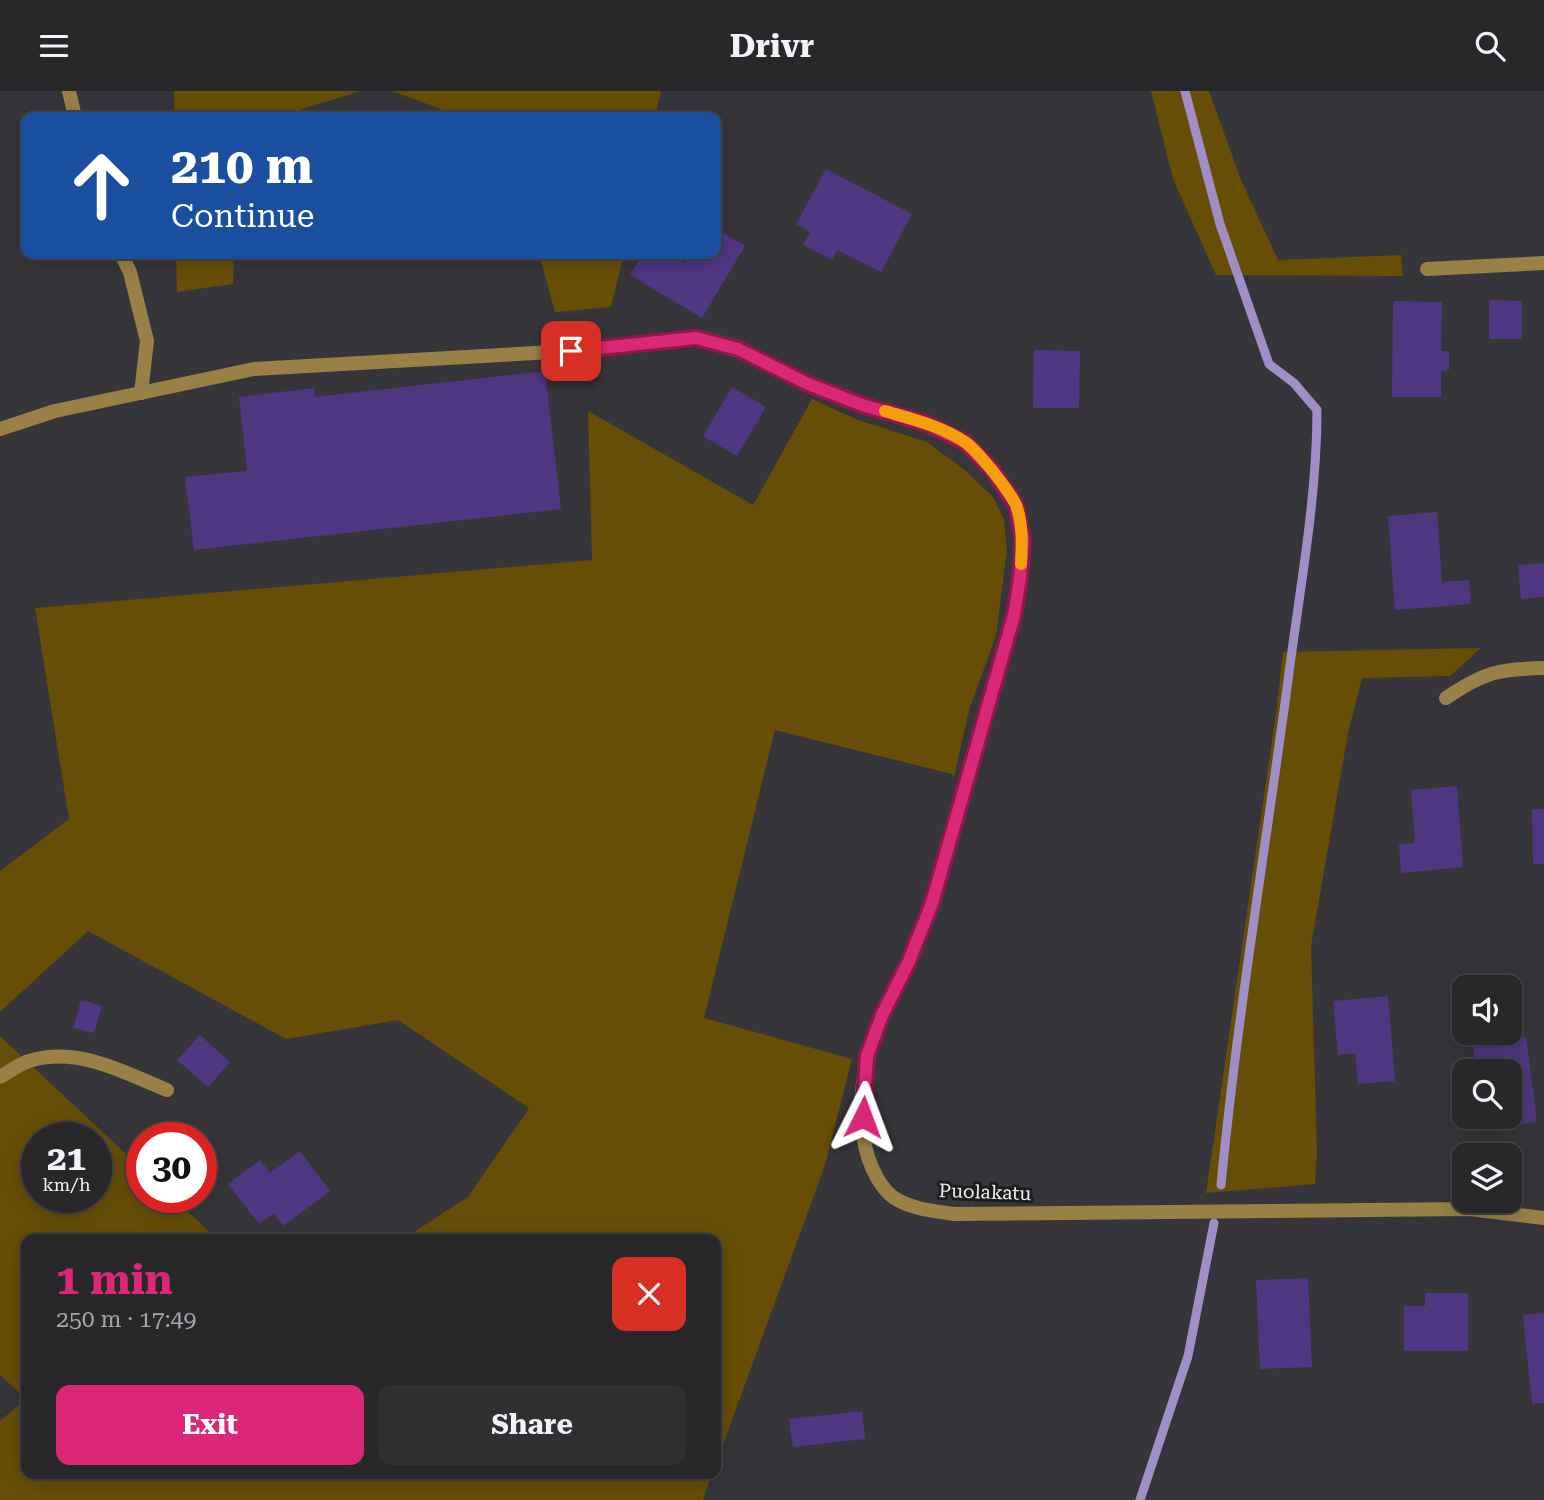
<!DOCTYPE html>
<meta charset="utf-8">
<style>
:root{--surface:#28282b;--page:#303033;--text:#f1f3f6;--muted:#a5a6a9;--line:#444447;--accent:#db2777}
body{margin:0;font-family:"Roboto Serif",serif;background:var(--page);color:var(--text);height:100vh;display:flex;flex-direction:column;font-size:26px;white-space:nowrap}
*{box-sizing:border-box;margin:0}
p{font-size:23px;color:var(--muted)}
.icon{flex:none;width:38px;height:38px;fill:none;stroke:currentColor;stroke-width:2;stroke-linecap:round;stroke-linejoin:round}
.map{position:relative;flex:1;overflow:hidden}
.details{position:absolute;left:21px;top:1143px;width:700px;height:245px;display:flex;flex-direction:column;background:var(--surface);border-radius:14px;box-shadow:0 4px 18px #0003,0 0 0 2px var(--line)}
.details>*{flex:none}
.guide{position:absolute;left:21px;top:21px;width:700px;height:147px;border-radius:14px;box-shadow:0 4px 18px #0003,0 0 0 2px var(--line);background:#1a4fa0;color:#fff;overflow:hidden}
.controls{position:absolute;left:1452px;top:884px;display:grid;gap:14px}
.controls a{display:grid;place-items:center;width:70px;height:70px;border-radius:14px;background:var(--surface);box-shadow:0 4px 18px #0003,0 0 0 2px var(--line);font-size:35px}
.speed{position:absolute;left:21px;top:1031px;display:flex;gap:14px;font-size:35px;font-weight:700;text-align:center}
.speed>*{display:grid;place-content:center;width:91px;height:91px;border-radius:50%;background:var(--surface);box-shadow:0 4px 18px #0003,0 0 0 2px var(--line);line-height:1}
.speed small{font-size:18px;font-weight:400}
.speed .limit{border:10px solid #d22;background:#fff;color:#111}
.pin{position:absolute;display:grid;place-items:center;width:60px;height:60px;color:#fff;margin:-30px;border-radius:14px;box-shadow:0 4px 10px #0006}
.me{position:absolute;width:77px;margin:-38px;rotate:3deg;stroke-linejoin:round;filter:drop-shadow(0 0 5px #0008)}
.turn{display:flex;align-items:center;gap:24px;height:147px;padding:0 35px;font-size:32px}
.turn .icon{width:91px;height:91px;stroke-width:2.5}
.turn b{display:block;font-size:49px;line-height:60px}
.round{display:grid;place-items:center;flex:none;width:74px;height:74px;border-radius:14px;background:var(--page)}
.summary{display:flex;align-items:center;justify-content:space-between;height:119px;padding:0 35px}
h1{font-size:42px;font-weight:700;line-height:52px;color:var(--accent)}
.action{display:flex;gap:14px;margin-top:auto;padding:14px 35px}
.action a{flex:1;height:80px;border-radius:14px;background:var(--accent);color:#fff;font-size:28px;font-weight:700;line-height:80px;text-align:center}
.action a+a{background:var(--page);color:var(--text)}
header{display:flex;justify-content:space-between;align-items:center;height:91px;padding:0 35px;background:var(--surface);font-size:32px;font-weight:700}
.map>svg:first-child{display:block}
.green{fill:#664e07;fill-rule:evenodd}
.lines{fill:none;stroke-linecap:round;stroke-linejoin:round}
.stream{stroke:#a08fc7;stroke-width:9}
.building{fill:#503781}
.service{stroke:#988047;stroke-width:14}
.minor{stroke:#988047;stroke-width:14}
.route-casing{stroke:#8e194d;stroke-width:18}
.route{stroke:#db2777;stroke-width:12}
.slow{stroke:#f59e0b;stroke-width:12}
.labels{text-anchor:middle;dominant-baseline:central;stroke-width:6;stroke-linejoin:round;paint-order:stroke}
.street-label{font-size:19px;fill:#f0eff2;stroke:#1d1d1f}
</style>
<header><svg class="icon" aria-label="menu" viewBox="0 0 24 24"><path d="M4 6h16M4 12h16M4 18h16"/></svg>Drivr<svg class="icon" aria-label="search" viewBox="0 0 24 24"><circle cx="10" cy="10" r="6"/><path d="M15 15l6 6"/></svg></header>
<div class="map">
<svg width="1544" height="1409" viewBox="0 0 1544 1409">
<rect width="100%" height="100%" fill="#363539"/>
<!-- green -->
<g class="green">
<path d="M174,0h187l-85,26h-102z"/>
<path d="M392,0h269l-6,26h-193z"/>
<path d="M1151,0h58l32,89 37,80 123,-5 2,21 -187,-1 -43,-96z"/>
<path d="M176,163h58l-1,30 -56,8z"/>
<path d="M539,163h85l-13,53 -56,5z"/>
<path d="M812,308l46,21 69,22 38,28 28,27 11,22 3,31 -11,86 -27,74 -15,67 -2,-3 -177,-44 -71,288 148,41 -27,106 -109,299v-225h-313l65,-42 61,-89 -131,-88 -112,19 -198,-108 -88,81v-141l69,-52 -34,-211 557,-48 -4,-149 165,94z"/>
<path d="M1481,557l-31,28 -88,2 -14,55 -37,213 6,205 -2,33 -109,9 70,-480 7,-61z"/>
<path d="M0,945l142,133v28h30l45,42h-191v234l686,1 -9,26h-703v-79l26,-22 -26,-24zM37,1046h59v60h-59z"/>
</g>
<g class="lines">
<!-- stream -->
<g class="stream">
<path d="M1185,0l35,133 49,140 25,19 23,27c0,83 -15,166 -26,248 -23,176 -53,350 -70,527"/>
<path d="M1140,1409l48,-144 26,-133"/>
</g>
</g>
<!-- building -->
<g class="building">
<path d="M826,78l86,45 -31,58 -44,-22 -5,10 -29,-15 7,-13 -14,-8z"/>
<path d="M716,138l29,17 -43,72 -72,-43 13,-21h26l16,9 5,-9h26z"/>
<path d="M1489,209l33,1v38h-33z"/>
<path d="M1393,210l49,1 -1,49h8v19l-8,1v26h-49z"/>
<path d="M1034,259l46,1 -1,57h-46z"/>
<path d="M545,280l16,138 -367,41 -9,-73 62,-6 -8,-74 75,-9 1,9z"/>
<path d="M732,296l34,20 -29,49 -34,-20z"/>
<path d="M1437,421l5,70 27,-2 2,24 -76,6 -7,-94z"/>
<path d="M1544,472v34l-23,2 -3,-34z"/>
<path d="M1457,695l6,81 -62,6 -2,-29 16,-1 -4,-53z"/>
<path d="M1532,718h12v55h-11z"/>
<path d="M1388,905l7,85 -37,3 -3,-31 -17,2 -5,-54z"/>
<path d="M81,909l21,6 -8,27 -21,-5z"/>
<path d="M200,944l30,27 -22,25 -31,-27z"/>
<path d="M1526,946l11,85 -36,5 -1,-10h10v-46h-34l-3,-28z"/>
<path d="M300,1060l30,40 -47,35 -9,-13 -15,11 -31,-40 32,-24 10,13z"/>
<path d="M1308,1187l4,89 -52,2 -4,-89z"/>
<path d="M1425,1202h43v58h-64v-45h21z"/>
<path d="M1544,1222v90l-12,1 -9,-89z"/>
<path d="M862,1320l3,28 -72,8 -4,-28z"/>
</g>
<g class="lines">
<!-- service -->
<g class="service">
<path d="M69,0l6,26"/>
<path d="M121,163l9,18 17,69 -6,52"/>
<path d="M0,338l55,-18 199,-42 317,-18 125,-13 42,11"/>
<path d="M0,986c9,-5 19,-13 29,-16 49,-15 94,11 138,29"/>
</g>
<!-- minor -->
<g class="minor">
<path d="M1427,178l117,-6"/>
<path d="M738,258l70,35 54,21 66,19 38,19 27,28 23,34 7,35 -3,38 -6,37c-27,95 -53,191 -81,286 -26,86 -94,159 -65,256 4,13 13,31 25,40 17,12 41,14 61,17l515,-5 75,9"/>
<path d="M1446,607c38,-26 53,-29 98,-30"/>
</g>
</g>
<g class="lines">
<defs>
<path id="route" d="M571,260l125,-13 42,11 70,35 54,21 66,19 38,19 27,28 23,34 7,35 -3,38 -6,37 -82,288 -23,58 -27,54 -15,41 -4,61"/>
</defs>
<!-- route casing -->
<use href="#route" class="route-casing"/>
<!-- route -->
<use href="#route" class="route"/>
<!-- slow -->
<path class="slow" d="M885,320c27,8 56,15 80,31 13,9 44,48 51,63 7,18 6,40 5,59"/>
</g>
<g class="labels">
<!-- street labels -->
<g class="street-label">
<text transform="translate(985 1101) rotate(2)">Puolakatu</text>
</g>
</g>
</svg>
<div class="controls">
<a><svg class="icon" aria-label="sound" viewBox="0 0 24 24"><path d="M4 9h4l5-4v14l-5-4H4zM17 9q2 3 0 6"/></svg></a>
<a><svg class="icon" aria-label="search" viewBox="0 0 24 24"><circle cx="10" cy="10" r="6"/><path d="M15 15l6 6"/></svg></a>
<a><svg class="icon" aria-label="layers" viewBox="0 0 24 24"><path d="M12 4l9 5-9 5-9-5zM3 14l9 5 9-5"/></svg></a>
</div>
<div class="speed"><div>21<small>km/h</small></div><div class="limit">30</div></div>
<div class="pin" style="left:571px;top:260px;background:#d93025"><svg class="icon" aria-label="arrive" viewBox="0 0 24 24"><path d="M6 21V4h12l-3 4 3 4H6"/></svg></div>
<svg class="me" style="left:863px;top:1026px" viewBox="-20 -20 40 40"><path d="M0-17L14 15 0 8-14 15z" fill="#db2777" stroke="#fff" stroke-width="4"/></svg>
<div class="guide">
<div class="turn"><svg class="icon" aria-label="ahead" viewBox="0 0 24 24"><path d="M12 20V5M6 11l6-6 6 6"/></svg><div><b>210 m</b>Continue</div></div>
</div>
<section class="details">
<div class="summary"><div><h1>1 min</h1><p>250 m · 17:49</p></div><a class="round" style="background:#d93025;color:#fff"><svg class="icon" aria-label="close" viewBox="0 0 24 24"><path d="M6 6l12 12M18 6L6 18"/></svg></a></div>
<div class="action"><a>Exit</a><a>Share</a></div>
</section>
</div>
